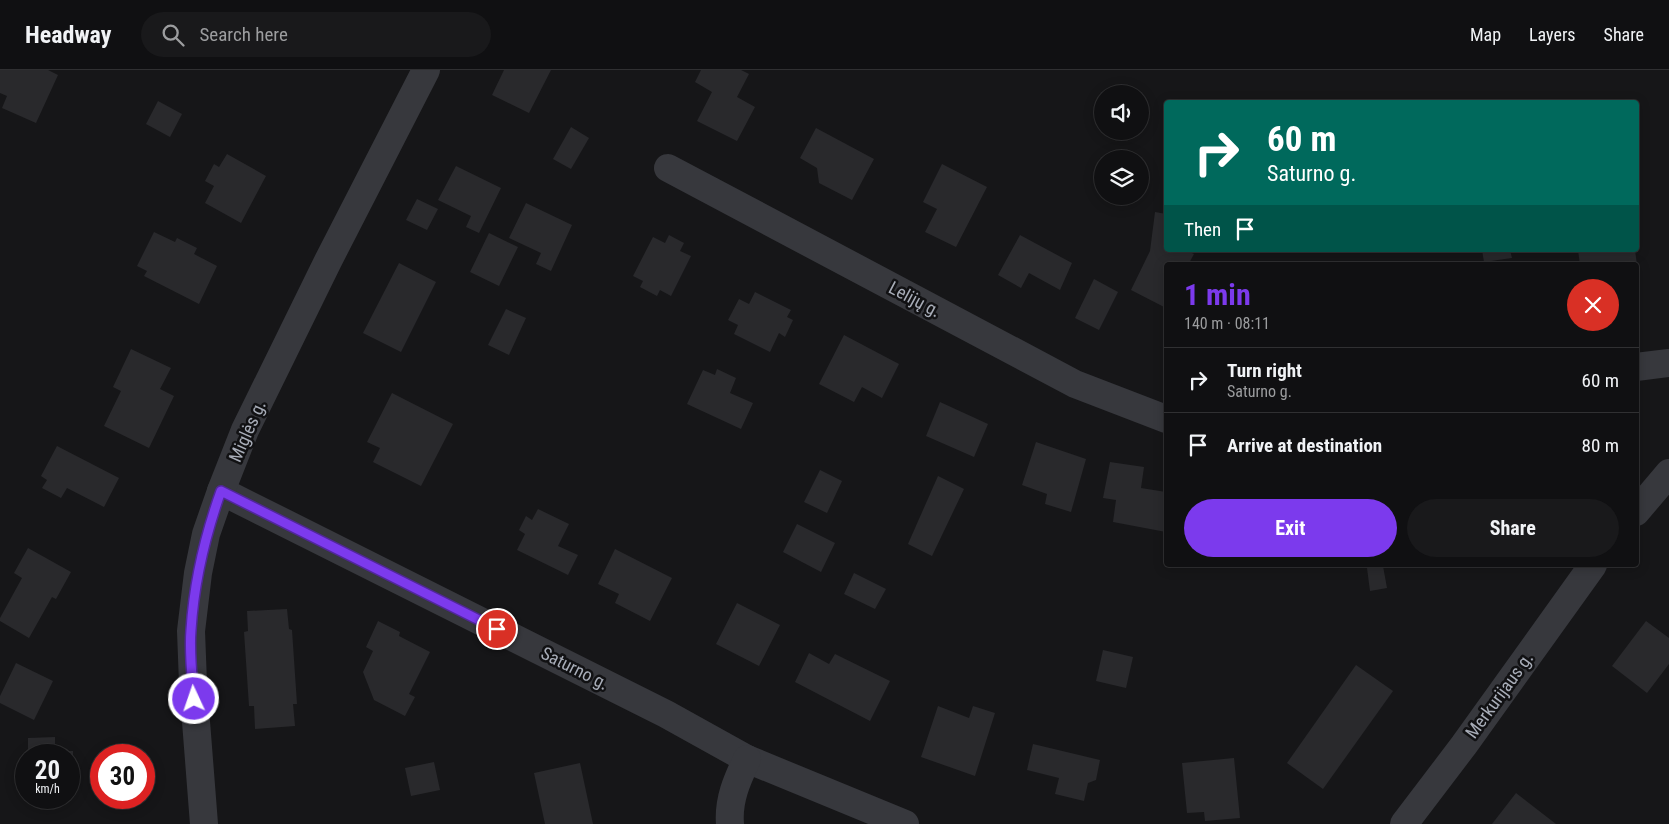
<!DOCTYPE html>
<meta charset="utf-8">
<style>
:root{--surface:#101012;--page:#19191b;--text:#f1f3f6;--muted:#9c9d9f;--line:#303032;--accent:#7c3aed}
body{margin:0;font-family:"Roboto Condensed",sans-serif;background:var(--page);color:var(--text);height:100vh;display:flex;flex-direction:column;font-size:19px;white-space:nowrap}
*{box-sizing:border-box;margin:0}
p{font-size:16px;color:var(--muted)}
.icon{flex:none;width:28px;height:28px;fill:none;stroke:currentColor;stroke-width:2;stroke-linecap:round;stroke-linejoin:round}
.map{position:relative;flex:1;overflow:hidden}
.details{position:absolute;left:1164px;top:192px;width:475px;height:305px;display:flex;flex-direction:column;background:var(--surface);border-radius:5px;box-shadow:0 2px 12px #0003,0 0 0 1px var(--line)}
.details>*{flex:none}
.top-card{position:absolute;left:1164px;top:30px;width:475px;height:152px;border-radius:5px;box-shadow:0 2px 12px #0003,0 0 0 1px var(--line);background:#00695c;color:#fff;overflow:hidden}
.tools{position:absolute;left:1094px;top:15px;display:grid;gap:10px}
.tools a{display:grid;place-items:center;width:55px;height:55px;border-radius:50%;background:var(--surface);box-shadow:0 2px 12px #0003,0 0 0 1px var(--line);font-size:25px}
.speed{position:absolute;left:15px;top:674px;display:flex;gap:10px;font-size:25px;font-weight:700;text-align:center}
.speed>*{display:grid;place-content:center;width:65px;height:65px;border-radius:50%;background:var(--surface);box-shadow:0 2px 12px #0003,0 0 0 1px var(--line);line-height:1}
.speed small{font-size:12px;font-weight:400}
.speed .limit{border:8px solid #d22;background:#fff;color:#111}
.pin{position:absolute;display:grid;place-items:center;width:42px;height:42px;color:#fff;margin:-21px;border:2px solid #fff;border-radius:50%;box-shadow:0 1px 5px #0007}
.me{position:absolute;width:55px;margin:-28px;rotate:357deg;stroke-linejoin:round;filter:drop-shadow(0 0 4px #0008)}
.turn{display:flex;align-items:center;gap:18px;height:105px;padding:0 20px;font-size:22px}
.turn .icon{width:65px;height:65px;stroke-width:2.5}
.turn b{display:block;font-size:35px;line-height:42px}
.then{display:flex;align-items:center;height:48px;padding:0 20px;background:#0003;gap:10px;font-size:19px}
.round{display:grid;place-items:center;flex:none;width:52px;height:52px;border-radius:26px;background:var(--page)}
.overview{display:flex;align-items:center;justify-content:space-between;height:85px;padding:0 20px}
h1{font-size:30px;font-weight:700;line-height:38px;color:var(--accent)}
.primary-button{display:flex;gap:10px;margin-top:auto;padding:10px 20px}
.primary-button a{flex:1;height:58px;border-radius:30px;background:var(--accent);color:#fff;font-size:20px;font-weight:700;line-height:58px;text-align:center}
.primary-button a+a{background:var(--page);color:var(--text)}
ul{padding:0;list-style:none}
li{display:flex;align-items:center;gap:15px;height:65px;padding:0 20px;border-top:1px solid var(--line)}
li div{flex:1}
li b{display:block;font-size:19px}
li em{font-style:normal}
header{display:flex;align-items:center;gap:30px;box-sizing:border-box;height:70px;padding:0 25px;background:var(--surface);border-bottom:1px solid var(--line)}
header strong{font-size:24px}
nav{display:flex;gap:28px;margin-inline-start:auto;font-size:18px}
.search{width:350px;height:45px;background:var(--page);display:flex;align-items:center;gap:12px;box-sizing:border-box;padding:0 18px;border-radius:28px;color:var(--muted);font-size:19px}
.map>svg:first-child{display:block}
.building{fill:#29292c}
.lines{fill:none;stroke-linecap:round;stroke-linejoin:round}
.minor{stroke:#37383d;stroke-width:28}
.route-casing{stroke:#51269a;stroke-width:12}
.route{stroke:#7c3aed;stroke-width:9}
.labels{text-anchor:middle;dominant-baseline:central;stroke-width:5;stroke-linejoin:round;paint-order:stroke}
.street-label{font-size:18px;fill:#a8adb8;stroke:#111113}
</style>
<header>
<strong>Headway</strong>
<div class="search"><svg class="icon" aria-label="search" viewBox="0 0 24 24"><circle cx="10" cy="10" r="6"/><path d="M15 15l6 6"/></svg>Search here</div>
<nav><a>Map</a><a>Layers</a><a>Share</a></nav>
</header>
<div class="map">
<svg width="1669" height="754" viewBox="0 0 1669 754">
<rect width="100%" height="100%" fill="#161618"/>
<!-- building -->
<g class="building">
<path d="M0,0h48l10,5 -22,48 -34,-15 5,-12 -7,-3z"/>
<path d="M504,0h47l-22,43 -37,-18z"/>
<path d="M701,0h40l8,4 -12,23 18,10 -18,34 -40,-20 15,-29 -17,-10z"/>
<path d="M158,31l24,13 -12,23 -24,-13z"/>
<path d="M571,57l18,11 -18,31 -18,-10z"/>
<path d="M816,58l58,31 -22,41 -33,-17 -2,-15 -17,-10z"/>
<path d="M227,84l39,22 -25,47 -36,-20 9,-17 -9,-5 9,-17 5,3z"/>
<path d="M942,94l45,23 -31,60 -31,-15 12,-23 -14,-7z"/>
<path d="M456,96l45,22 -22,45 -13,-6 5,-11 -33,-16z"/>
<path d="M417,129l21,10 -11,21 -21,-10z"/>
<path d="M526,133l46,22 -21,46 -15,-7 5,-11 -32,-15z"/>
<path d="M1155,142l11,2v36h19l9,4 -6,11h-22v43l-35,-18 19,-39z"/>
<path d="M154,162l21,10 2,-4 20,10 -3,6 23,12 -18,38 -55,-28 3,-5 -10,-5z"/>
<path d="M489,163l29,14 -19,39 -29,-14z"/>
<path d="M669,165l15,8 -4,8 11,5 -20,40 -11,-6 -3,6 -17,-9 3,-6 -10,-5 20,-39 12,6z"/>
<path d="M1020,165l52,28 -12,27 -31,-17 -8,15 -23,-13z"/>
<path d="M1482,180h28l2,8 -28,4z"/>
<path d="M1578,180h57l2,15h-57z"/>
<path d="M399,193l37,19 -35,70 -38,-19z"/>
<path d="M1636,199l4,24h-4z"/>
<path d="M1094,209l24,13 -19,38 -24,-12z"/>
<path d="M755,222l36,18 -4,7 6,3 -8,17 -6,-4 -9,19 -36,-18 4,-9 -10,-5 11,-21 10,5z"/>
<path d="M506,239l20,9 -17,37 -21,-10z"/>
<path d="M844,265l55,29 -17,34 -20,-11 -8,15 -35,-18z"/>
<path d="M131,279l40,19 -11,21 14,7 -25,52 -45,-22 17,-35 -8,-4z"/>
<path d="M717,299l19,9 -6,15 23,10 -12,26 -54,-25 16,-34 12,5z"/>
<path d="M392,323l61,31 -32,62 -48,-24 7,-14 -13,-6z"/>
<path d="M940,332l48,22 -14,33 -48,-21z"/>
<path d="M1036,372l50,17 -15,53 -26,-8 2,-10 -25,-9z"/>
<path d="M57,376l62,32 -15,29 -37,-19 -6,10 -19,-10 5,-8 -6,-4z"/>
<path d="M1110,392l34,5 -3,21 25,4v40l-53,-10 3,-22 -13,-2z"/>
<path d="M820,400l22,11 -15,32 -23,-11z"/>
<path d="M938,406l26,13 -32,67 -24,-12z"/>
<path d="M538,439l31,15 -11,22 20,9 -10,20 -51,-25 8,-16 -6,-4 7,-14 6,4z"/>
<path d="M797,454l38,19 -14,29 -38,-20z"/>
<path d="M28,478l43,24 -15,27 -4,-2 -23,41 -29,-17v-3l22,-40 -8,-5z"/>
<path d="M615,479l57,29 -22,43 -35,-18 4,-9 -21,-10z"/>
<path d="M1383,496l4,22 -17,3 -3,-23z"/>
<path d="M854,503l32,16 -11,20 -31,-15z"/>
<path d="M737,533l43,22 -21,41 -43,-22z"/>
<path d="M287,539l2,20 3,1 5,74h-4l2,22 -40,3 -1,-23h-5l-5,-74 4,-1 -1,-20z"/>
<path d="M378,551l22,11 -1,4 31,16 -21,42 6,3 -10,19 -31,-16 -11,-28 10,-21 -7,-4z"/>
<path d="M1646,551l23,17v26l-22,29 -35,-27z"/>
<path d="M1103,580l30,7 -7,31 -30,-7z"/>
<path d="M809,583l20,11 6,-10 55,27 -20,40 -75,-39z"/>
<path d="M16,593l37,18 -19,39 -34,-17v-7z"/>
<path d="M1356,595l37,26 -70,98 -36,-26z"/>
<path d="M938,636l31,12 4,-12 22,7 -20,63 -54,-19z"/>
<path d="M55,667v14h18v45h-4v-41h-41v-17z"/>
<path d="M1033,674l67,16 -4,20 -8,3 -4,18 -29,-7 4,-16 -32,-8z"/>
<path d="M1234,688l6,60 -35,3 -1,-9 -17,1 -5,-50z"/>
<path d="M434,692l6,28 -29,6 -6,-28z"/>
<path d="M580,693l13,61h-48l-11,-51z"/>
<path d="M1516,723l40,31h-64z"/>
</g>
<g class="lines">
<!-- minor -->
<g class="minor">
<path d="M668,98l407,216 91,35"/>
<path d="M1636,297l33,-4"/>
<path d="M221,421l445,223 81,45 158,65"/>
<path d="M1636,442l33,-39"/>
<path d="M204,754l-11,-141 -2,-52 7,-58 8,-39 15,-43 24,-61 83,-169 98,-191"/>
<path d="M730,754c-2,-24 7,-44 17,-65"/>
<path d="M1404,754l60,-79 129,-180"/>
</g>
</g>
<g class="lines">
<defs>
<path id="route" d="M194,629c-2,-23 -5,-47 -3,-69 3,-48 14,-94 30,-139l276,138"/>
</defs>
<!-- route casing -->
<use href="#route" class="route-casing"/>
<!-- route -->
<use href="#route" class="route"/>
</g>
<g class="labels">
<!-- street labels -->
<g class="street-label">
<text transform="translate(915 229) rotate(28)">Lelijų g.</text>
<text transform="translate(247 361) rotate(-66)">Miglės g.</text>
<text transform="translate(575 598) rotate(27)">Saturno g.</text>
<text transform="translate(1499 625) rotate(-54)">Merkurijaus g.</text>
</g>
</g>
</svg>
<div class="tools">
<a><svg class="icon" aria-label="sound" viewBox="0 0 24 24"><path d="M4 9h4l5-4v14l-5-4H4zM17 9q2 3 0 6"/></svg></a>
<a><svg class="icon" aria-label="layers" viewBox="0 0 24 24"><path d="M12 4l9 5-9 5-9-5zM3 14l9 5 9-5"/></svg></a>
</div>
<div class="speed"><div>20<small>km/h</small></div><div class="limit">30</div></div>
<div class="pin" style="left:497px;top:559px;background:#d93025"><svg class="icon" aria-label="arrive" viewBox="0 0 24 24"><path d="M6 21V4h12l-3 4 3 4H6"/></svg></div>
<svg class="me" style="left:194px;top:629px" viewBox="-20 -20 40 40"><circle r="17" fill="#7c3aed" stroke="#fff" stroke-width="3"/><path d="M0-11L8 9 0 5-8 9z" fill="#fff"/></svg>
<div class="top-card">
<div class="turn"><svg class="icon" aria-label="right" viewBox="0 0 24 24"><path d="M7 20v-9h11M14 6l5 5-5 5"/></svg><div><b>60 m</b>Saturno g.</div></div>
<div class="then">Then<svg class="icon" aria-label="arrive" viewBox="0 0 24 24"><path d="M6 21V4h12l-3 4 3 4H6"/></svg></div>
</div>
<section class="details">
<div class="overview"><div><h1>1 min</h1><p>140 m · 08:11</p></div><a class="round" style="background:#d93025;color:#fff"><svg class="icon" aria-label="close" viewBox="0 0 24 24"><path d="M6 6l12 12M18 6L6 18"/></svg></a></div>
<ul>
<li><svg class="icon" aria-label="right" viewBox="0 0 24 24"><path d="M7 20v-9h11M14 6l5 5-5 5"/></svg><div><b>Turn right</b><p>Saturno g.</p></div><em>60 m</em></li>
<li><svg class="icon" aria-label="arrive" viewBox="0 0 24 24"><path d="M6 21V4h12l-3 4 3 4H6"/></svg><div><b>Arrive at destination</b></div><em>80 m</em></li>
</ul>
<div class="primary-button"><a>Exit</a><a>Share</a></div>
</section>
</div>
